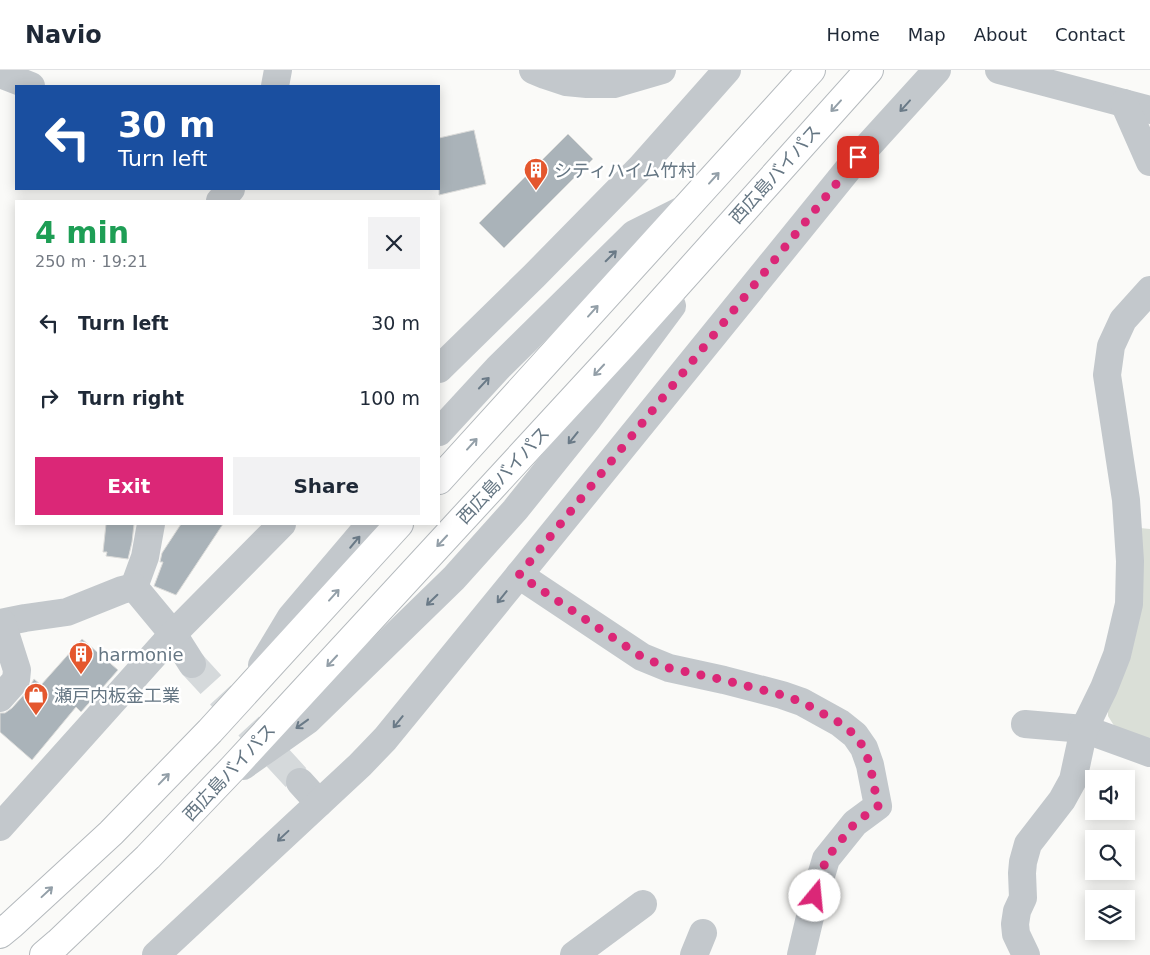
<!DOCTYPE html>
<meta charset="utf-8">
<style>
:root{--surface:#fff;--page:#f2f2f3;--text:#1f2937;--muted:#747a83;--line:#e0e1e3;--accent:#db2777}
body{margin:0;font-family:"DejaVu Sans","Noto Sans JP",sans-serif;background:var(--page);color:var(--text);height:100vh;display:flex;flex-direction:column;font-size:19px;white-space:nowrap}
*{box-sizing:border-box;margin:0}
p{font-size:16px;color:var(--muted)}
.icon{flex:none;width:28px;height:28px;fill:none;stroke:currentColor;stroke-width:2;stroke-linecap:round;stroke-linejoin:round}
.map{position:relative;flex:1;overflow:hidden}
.sheet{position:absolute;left:15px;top:130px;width:425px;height:325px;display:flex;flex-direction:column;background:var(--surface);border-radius:0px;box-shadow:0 2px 12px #0003}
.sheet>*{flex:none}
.top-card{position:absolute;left:15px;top:15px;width:425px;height:105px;border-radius:0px;box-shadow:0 2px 12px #0003;background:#1a4fa0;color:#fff;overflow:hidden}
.fabs{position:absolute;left:1085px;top:700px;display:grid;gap:10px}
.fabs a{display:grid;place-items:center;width:50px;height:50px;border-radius:0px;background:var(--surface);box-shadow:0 2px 12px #0003;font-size:25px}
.pin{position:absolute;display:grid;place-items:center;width:42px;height:42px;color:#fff;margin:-21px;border-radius:10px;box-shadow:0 2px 8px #0006}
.me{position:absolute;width:55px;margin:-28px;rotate:17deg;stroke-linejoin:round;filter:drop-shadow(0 0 4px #0008)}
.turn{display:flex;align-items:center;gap:18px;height:105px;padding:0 20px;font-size:22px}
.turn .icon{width:65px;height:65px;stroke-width:2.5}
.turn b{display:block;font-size:35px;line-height:42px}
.round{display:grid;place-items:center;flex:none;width:52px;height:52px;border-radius:0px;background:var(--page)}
.summary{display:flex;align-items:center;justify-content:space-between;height:85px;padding:0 20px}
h1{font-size:30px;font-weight:800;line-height:38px;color:#1e9e55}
.primary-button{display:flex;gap:10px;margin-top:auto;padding:10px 20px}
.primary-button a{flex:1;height:58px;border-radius:0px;background:var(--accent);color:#fff;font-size:20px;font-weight:800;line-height:58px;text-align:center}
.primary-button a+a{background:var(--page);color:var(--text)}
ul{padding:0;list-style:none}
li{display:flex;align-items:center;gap:15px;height:75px;padding:0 20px}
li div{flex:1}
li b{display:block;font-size:19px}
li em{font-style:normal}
header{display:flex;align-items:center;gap:30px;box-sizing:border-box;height:70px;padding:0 25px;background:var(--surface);border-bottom:1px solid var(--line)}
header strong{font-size:24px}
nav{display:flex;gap:28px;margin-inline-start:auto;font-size:18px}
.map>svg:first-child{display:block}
.green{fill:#dadfd7}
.building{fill:#aab3b9;stroke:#dcdcda}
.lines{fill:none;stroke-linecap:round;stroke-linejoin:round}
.minor-tunnel{stroke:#d5d9db;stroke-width:28;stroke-dasharray:28 14;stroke-linecap:butt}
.highway-casing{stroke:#b4b9bd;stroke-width:30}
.minor{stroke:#c3c8cc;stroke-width:28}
.highway{stroke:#fff;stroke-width:28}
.oneway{stroke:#939fa8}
.oneway2{stroke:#6a7a87}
.route{stroke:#db2777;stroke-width:9;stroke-dasharray:0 16.2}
.labels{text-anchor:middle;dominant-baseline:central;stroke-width:5;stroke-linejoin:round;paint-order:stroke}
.poi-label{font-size:18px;fill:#657683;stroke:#fff;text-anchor:start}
.street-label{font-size:18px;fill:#657683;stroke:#fff}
</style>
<header>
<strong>Navio</strong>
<nav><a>Home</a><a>Map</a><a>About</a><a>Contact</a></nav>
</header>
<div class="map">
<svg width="1150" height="885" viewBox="0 0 1150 885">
<rect width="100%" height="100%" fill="#fafaf8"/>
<!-- green -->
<path class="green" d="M1140,458l10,1v215l-32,-12 -10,-16v-5z"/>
<!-- building -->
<g class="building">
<path d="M474,60l12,54 -47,11v-57z"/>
<path d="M568,64l25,25 -89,89 -25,-25z"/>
<path d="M106,454h28l-2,18 -4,17 -22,-3 1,-4h-4z"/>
<path d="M181,454h42l-47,71 -22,-9 9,-24h-3l2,-9z"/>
<path d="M82,569l36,31 -37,42 -5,-5 -44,53 -32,-28v-19h5l7,-5 16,-18 6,-11 7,6z"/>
</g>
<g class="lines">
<!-- minor-tunnel -->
<path class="minor-tunnel" d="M192,594l108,118"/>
<defs>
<g id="highway">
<path d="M439,410l372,-410"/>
<path d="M0,864l11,-9 100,-92 99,-102 189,-207"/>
<path d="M44,885l14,-12 90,-86 85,-89 390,-423 246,-275"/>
</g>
</defs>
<!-- highway casing -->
<use href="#highway" class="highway-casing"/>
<!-- minor -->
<g class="minor">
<path d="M533,0l12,5 21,7 21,2h27l48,-14"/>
<path d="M999,0l151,40"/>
<path d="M0,4l31,12"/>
<path d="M275,16l3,-16"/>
<path d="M1124,33l26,59"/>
<path d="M220,131l11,-12"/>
<path d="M439,299l95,-93 107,-109 86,-97"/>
<path d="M439,362l59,-64 136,-134 52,-26"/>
<path d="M519,505l123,82 27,11 55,12 58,15 20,7 38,21 15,12 9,13 6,17 8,41 -23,17 -29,36 -11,37 -14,59"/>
<path d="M134,517l11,-30 6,-33"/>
<path d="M0,553l25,-5 42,-6 55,-22 12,-3 39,47 19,30"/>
<path d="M262,595l29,-48 79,-93"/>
<path d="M0,628l16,-18 1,-10 -15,-47"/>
<path d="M1025,654l59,5 66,24"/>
<path d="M243,696l65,-46 146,-142 61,-68 73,-91 84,-113"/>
<path d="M300,712l19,21"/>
<path d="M0,757l173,-193 109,-110"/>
<path d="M156,885l204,-190 25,-26 134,-164 339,-418 79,-87"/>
<path d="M574,885l69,-51"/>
<path d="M694,885l9,-22"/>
<path d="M1026,885l-10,-21 -1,-10 2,-13 6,-13 -1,-25 1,-11 5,-18 34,-44 11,-20 11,-51 20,-41 13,-33 12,-51 1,-43 -4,-61 -19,-125 4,-29 12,-26 27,-30"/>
</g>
<!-- highway -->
<use href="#highway" class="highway"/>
</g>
<!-- one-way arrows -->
<defs><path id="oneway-shaft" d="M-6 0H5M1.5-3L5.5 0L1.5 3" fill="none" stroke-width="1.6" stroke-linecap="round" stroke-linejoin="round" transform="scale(1.25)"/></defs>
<g class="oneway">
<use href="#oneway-shaft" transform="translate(836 36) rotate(132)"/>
<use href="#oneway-shaft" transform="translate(714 108) rotate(-48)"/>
<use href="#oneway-shaft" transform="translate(593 241) rotate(-48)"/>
<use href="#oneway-shaft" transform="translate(599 300) rotate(133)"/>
<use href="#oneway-shaft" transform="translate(472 374) rotate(-48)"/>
<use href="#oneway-shaft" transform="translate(442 471) rotate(133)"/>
<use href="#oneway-shaft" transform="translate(334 525) rotate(-48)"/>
<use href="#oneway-shaft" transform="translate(332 591) rotate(133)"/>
<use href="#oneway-shaft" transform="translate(164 709) rotate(-46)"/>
<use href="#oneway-shaft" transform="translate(47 822) rotate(-43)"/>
</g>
<g class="oneway2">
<use href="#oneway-shaft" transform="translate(905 36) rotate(132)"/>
<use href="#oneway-shaft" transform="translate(611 186) rotate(-45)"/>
<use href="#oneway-shaft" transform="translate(484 313) rotate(-47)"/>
<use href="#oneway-shaft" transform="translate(573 368) rotate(129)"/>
<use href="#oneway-shaft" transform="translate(355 472) rotate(-50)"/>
<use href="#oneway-shaft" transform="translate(502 527) rotate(129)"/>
<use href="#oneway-shaft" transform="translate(432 530) rotate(136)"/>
<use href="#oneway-shaft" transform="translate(398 652) rotate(129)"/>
<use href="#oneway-shaft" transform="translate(302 654) rotate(144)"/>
<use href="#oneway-shaft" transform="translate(283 766) rotate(137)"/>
</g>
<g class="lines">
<!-- route -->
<path class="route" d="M815,826l11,-37 29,-36 23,-17 -8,-41 -6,-17 -9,-13 -15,-12 -38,-21 -20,-7 -58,-15 -55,-12 -27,-11 -123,-82 339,-418"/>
</g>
<!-- icons -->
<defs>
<symbol id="building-pin" viewBox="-11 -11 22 30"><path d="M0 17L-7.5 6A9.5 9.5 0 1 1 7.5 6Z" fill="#e4572e" stroke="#fff"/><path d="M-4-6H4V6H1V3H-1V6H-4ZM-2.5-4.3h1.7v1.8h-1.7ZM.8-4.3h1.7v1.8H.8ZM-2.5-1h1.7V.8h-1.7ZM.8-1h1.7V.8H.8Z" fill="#fff"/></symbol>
<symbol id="shop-pin" viewBox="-11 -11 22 30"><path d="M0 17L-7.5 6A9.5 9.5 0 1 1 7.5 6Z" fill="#e4572e" stroke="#fff"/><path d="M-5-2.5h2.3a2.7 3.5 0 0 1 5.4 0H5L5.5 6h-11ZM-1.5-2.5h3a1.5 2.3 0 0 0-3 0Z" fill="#fff"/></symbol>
</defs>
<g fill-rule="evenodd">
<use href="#building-pin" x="522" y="86" width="28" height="38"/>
<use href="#building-pin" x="67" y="570" width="28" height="38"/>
<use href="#shop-pin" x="22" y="611" width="28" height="38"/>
</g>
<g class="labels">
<!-- poi labels -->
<g class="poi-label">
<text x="554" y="100">シティハイム竹村</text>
<text x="98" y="584">harmonie</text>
<text x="54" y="625">瀬戸内板金工業</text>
</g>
<!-- street labels -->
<g class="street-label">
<text transform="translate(775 104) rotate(-48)">西広島バイパス</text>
<text transform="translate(503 405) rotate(-47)">西広島バイパス</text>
<text transform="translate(229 702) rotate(-47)">西広島バイパス</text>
</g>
</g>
</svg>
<div class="fabs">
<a><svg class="icon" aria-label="sound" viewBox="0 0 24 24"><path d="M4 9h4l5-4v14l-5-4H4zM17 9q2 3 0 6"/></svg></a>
<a><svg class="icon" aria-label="search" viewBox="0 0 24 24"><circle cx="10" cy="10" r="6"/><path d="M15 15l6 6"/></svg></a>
<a><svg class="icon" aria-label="layers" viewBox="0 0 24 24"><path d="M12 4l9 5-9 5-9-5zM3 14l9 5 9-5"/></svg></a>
</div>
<div class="pin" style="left:858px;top:87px;background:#d93025"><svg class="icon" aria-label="arrive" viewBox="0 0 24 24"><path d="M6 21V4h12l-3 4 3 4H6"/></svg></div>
<svg class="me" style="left:815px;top:826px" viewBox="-20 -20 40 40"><circle r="19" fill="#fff"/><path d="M0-13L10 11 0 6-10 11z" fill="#db2777"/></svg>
<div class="top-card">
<div class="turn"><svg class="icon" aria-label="left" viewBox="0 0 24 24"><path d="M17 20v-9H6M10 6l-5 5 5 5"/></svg><div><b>30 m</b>Turn left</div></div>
</div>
<section class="sheet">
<div class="summary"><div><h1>4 min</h1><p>250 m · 19:21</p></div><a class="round"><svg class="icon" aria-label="close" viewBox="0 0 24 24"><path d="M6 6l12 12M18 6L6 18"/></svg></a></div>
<ul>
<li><svg class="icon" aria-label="left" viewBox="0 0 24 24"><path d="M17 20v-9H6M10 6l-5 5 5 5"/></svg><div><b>Turn left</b></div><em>30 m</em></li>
<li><svg class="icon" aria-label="right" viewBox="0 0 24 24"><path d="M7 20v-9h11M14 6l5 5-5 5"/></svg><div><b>Turn right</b></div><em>100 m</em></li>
</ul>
<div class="primary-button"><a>Exit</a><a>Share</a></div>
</section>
</div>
